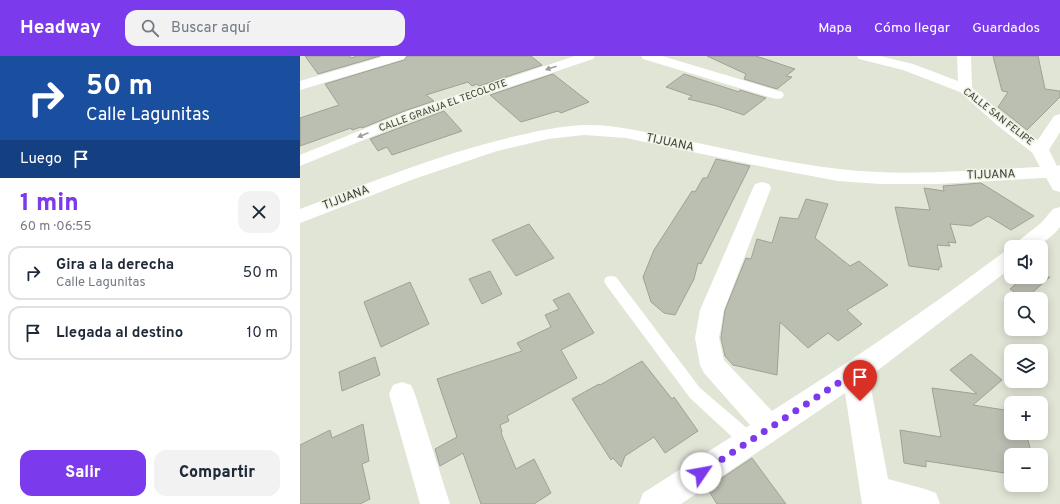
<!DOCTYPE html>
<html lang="es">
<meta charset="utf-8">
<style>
:root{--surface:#fff;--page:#f2f2f3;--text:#1f2937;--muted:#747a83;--line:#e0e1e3;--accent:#7c3aed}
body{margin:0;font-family:Overpass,sans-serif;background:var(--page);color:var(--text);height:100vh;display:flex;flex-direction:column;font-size:15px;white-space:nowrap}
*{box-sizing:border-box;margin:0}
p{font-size:13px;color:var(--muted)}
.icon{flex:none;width:22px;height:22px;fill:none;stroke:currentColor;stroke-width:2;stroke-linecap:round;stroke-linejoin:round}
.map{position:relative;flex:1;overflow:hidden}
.drawer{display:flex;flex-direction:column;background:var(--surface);width:300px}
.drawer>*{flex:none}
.guide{background:#1a4fa0;color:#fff;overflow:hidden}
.tools{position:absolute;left:704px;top:184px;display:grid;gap:8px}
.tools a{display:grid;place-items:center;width:44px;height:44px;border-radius:8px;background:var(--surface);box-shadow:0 2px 10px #0003;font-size:20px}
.pin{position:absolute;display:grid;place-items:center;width:34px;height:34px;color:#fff;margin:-41px -17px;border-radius:50% 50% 50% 0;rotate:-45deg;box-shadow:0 0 4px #0007}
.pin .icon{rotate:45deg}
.me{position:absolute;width:44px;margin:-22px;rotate:57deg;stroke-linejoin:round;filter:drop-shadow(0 0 3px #0008)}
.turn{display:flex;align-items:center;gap:14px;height:84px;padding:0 20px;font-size:18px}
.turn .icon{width:52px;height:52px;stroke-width:2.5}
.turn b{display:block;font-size:28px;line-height:34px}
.then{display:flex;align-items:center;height:38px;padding:0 20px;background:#0003;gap:8px;font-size:15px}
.round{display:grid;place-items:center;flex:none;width:42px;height:42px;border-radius:12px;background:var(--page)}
.overview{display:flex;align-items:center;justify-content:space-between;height:68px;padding:0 20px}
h1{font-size:24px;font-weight:800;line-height:30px;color:var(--accent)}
.primary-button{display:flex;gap:8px;margin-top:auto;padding:8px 20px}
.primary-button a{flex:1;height:46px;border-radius:12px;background:var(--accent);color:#fff;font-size:16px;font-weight:800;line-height:46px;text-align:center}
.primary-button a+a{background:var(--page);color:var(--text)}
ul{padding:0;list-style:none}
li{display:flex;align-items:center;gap:12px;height:54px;margin:0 8px 6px;padding:0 12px;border:2px solid var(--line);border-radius:12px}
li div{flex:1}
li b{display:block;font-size:15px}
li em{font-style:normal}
header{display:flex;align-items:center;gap:24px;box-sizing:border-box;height:56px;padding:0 20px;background:var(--accent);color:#fff}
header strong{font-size:19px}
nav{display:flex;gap:22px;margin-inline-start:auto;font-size:14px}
.search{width:280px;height:36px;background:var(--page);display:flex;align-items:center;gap:10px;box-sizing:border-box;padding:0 14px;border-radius:12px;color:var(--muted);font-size:15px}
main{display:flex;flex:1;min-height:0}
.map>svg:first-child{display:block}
.building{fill:#bbbfb2;stroke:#9da295}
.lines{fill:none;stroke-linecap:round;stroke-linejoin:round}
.lane{fill:#fff;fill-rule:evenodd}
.street{fill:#fff;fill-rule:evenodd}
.secondary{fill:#fff;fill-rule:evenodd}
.oneway{fill:#9e9e9c}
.route{stroke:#7c3aed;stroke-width:7;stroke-dasharray:0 12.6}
.labels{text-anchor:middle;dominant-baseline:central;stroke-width:3;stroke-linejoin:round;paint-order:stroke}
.far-street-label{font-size:10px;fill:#3c3e38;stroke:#edf2e3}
.street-label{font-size:12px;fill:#3c3e38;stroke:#edf2e3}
</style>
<header>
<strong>Headway</strong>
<div class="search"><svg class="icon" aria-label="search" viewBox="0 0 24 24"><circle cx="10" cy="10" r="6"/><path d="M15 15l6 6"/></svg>Buscar aquí</div>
<nav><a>Mapa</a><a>Cómo llegar</a><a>Guardados</a></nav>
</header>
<main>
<section class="drawer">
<div class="guide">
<div class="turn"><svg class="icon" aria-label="right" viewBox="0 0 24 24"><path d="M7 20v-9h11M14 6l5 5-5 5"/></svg><div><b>50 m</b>Calle Lagunitas</div></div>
<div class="then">Luego<svg class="icon" aria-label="arrive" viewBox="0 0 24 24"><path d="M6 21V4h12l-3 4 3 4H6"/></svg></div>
</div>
<div class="overview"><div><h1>1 min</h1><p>60 m · 06:55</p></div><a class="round"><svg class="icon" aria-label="close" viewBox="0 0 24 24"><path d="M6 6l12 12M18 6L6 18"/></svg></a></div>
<ul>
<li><svg class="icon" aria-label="right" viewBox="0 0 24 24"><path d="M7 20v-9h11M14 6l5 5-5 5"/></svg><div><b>Gira a la derecha</b><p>Calle Lagunitas</p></div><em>50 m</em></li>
<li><svg class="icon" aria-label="arrive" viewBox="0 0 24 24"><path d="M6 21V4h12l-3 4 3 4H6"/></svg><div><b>Llegada al destino</b></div><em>10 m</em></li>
</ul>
<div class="primary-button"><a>Salir</a><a>Compartir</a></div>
</section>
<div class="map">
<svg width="760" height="448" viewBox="0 0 760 448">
<rect width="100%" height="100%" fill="#e0e5d6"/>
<!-- building -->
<g class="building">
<path d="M5,0h45l1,2 6,-2h23l-62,18z"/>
<path d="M107,0h124l11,9 -63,21 -2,-2 -5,2 -4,-4 -42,13 8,6 -27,9 -45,18 -1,-1 -9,3 -1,-2 -51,18v-28l39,-13 -14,-21 79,-24z"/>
<path d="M407,0h49l39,13 -9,7 6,1 -15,12 -33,-10 2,-5z"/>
<path d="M693,0h45l7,33 15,2v6l-33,33 -29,-23 10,-15 -6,-1z"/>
<path d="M253,18l36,28 -28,11 -3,-2 -37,11 -31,-27z"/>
<path d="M384,18l55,18 1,-2 26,8 -22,17 -27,-9 -29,-7 4,-3 -26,-9z"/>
<path d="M144,55l18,20 -70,24 -5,-8 -9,4 -8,-12z"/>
<path d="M416,103l34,7 -49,98 -3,-1 -4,16 -19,36 -11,-2 -13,-11 -8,-25 11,-27 38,-59 3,1 8,-14h4z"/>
<path d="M681,127l53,33 -23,14 -23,-14 -17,10 -21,-2 6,19 -8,-1 2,4 -13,-1 5,22h-3v3l-30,-4 -14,-59 35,3 -6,-22 20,3 -1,-5z"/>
<path d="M506,143l22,5 -13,34 35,28 9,-5 29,24 -41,25 15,14 -24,17 -10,-8 -20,15 -28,-26 -3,53 -44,-10 -8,-9 -4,-18 4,-28 21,-52 5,1 6,-20 15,4 8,-26 18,2z"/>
<path d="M229,168l25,34 -38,18 -24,-36z"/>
<path d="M190,215l12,23 -20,10 -13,-25z"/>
<path d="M724,221h26l-25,22 -15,-10z"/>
<path d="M110,226l19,42 -48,23 -17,-45z"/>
<path d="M269,237l25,40 -33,17 16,28 -70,38 2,5 -9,4 2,7 -1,1 15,36 18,-10 17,34 -17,11h-53l-18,-51 -23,13 -5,-17 22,-12 -20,-58 85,-28 -5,-8 34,-16 -6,-12 14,-6 -6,-9z"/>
<path d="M671,298l31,26 -29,25 38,6v22h15l6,22h-21v19l-85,-13v6l-22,-4 -4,-33 41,7 -9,-49 45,6 -27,-24z"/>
<path d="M75,301l5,18 -38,16 -3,-19z"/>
<path d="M342,305l30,38 2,-2 24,34 -33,22 -11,-16 -29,19 -4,11 -8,-9 -2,2 -39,-61 27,-15 1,1z"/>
<path d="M63,368l6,37 -7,3 8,35 -10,5h-60v-59l30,-15 2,8z"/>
<path d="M452,402l34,46h-69l-10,-16z"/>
</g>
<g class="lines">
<!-- lane -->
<path class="lane" d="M311,220l5,1 84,111 55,47 2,6 -2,6 -6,2 -6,-2 -53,-49 -84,-113 -2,-4 2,-4z"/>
<!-- street -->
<g class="street">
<path d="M85,0h21l-2,3 -104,31v-9z"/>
<path d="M275,0h20l-2,3 -173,58 -120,49v-11l108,-44z"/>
<path d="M341,0h21l120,36 2,3 -2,3 -5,1 -5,-1 -129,-39z"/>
<path d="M557,0h23l33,8 45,17 -1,-25h14l1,32 37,31 37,27 3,4 -3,4 -6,1 -6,-1 -37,-29 -37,-33 -57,-22 -44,-11z"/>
<path d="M752,110l6,2 2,3v21l-7,-2 -10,-18 3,-4z"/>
<path d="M462,126l7,2 2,4 -47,122 -5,28 5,22 48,51c79,-50 157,-103 232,-159l7,-3v19l-142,109 19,102 37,10 11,4 4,11h-78l-17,-111 -164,111h-42l4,-11 107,-68 -46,-52 -4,-8 -5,-27 5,-28 53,-122 2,-4z"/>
<path d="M760,151v20l-5,6 -17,14h-24l3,-5 24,-19 12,-14z"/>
<path d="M102,326l9,3 4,9 35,110h-30l-31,-110 4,-9z"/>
</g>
<!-- secondary -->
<path class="secondary" d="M760,58v18l-11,18 8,16 3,-1v12l-122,7h-58l-42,-3 -64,-12 -148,-31 -42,-3 -36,4 -51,12 -83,28 -114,44v-14c71,-27 142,-56 216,-73 22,-5 45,-10 68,-11 30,-1 61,7 90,13 55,11 109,25 165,31 67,8 134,1 201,-2l-9,-17 23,-34z"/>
</g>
<!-- one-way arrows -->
<defs><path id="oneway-solid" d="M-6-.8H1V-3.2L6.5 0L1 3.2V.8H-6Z"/></defs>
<g class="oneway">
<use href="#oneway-solid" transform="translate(251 12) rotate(162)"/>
<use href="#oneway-solid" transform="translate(63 79) rotate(157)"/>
</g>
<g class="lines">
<!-- route -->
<path class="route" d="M401,417l154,-101 5,29"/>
</g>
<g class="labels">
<!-- far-street labels -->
<g class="far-street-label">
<text transform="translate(143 50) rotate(-20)">CALLE GRANJA EL TECOLOTE</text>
<text transform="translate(698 61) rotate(38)">CALLE SAN FELIPE</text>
</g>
<!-- street labels -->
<g class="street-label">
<text transform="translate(370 87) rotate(12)">TIJUANA</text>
<text transform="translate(691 119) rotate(-2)">TIJUANA</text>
<text transform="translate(46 142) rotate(-21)">TIJUANA</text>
</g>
</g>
</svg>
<div class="tools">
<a><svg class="icon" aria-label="sound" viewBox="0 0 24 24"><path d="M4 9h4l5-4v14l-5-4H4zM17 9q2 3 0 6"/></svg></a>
<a><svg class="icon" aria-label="search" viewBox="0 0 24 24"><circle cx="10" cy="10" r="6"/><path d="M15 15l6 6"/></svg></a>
<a><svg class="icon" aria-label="layers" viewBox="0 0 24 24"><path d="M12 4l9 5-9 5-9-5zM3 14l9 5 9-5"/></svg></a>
<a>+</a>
<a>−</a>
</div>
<div class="pin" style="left:560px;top:345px;background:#d93025"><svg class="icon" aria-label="arrive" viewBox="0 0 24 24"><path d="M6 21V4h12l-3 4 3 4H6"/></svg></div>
<svg class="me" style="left:401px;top:417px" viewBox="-20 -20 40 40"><circle r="19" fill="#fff"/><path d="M0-13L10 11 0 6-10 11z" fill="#7c3aed"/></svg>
</div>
</main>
